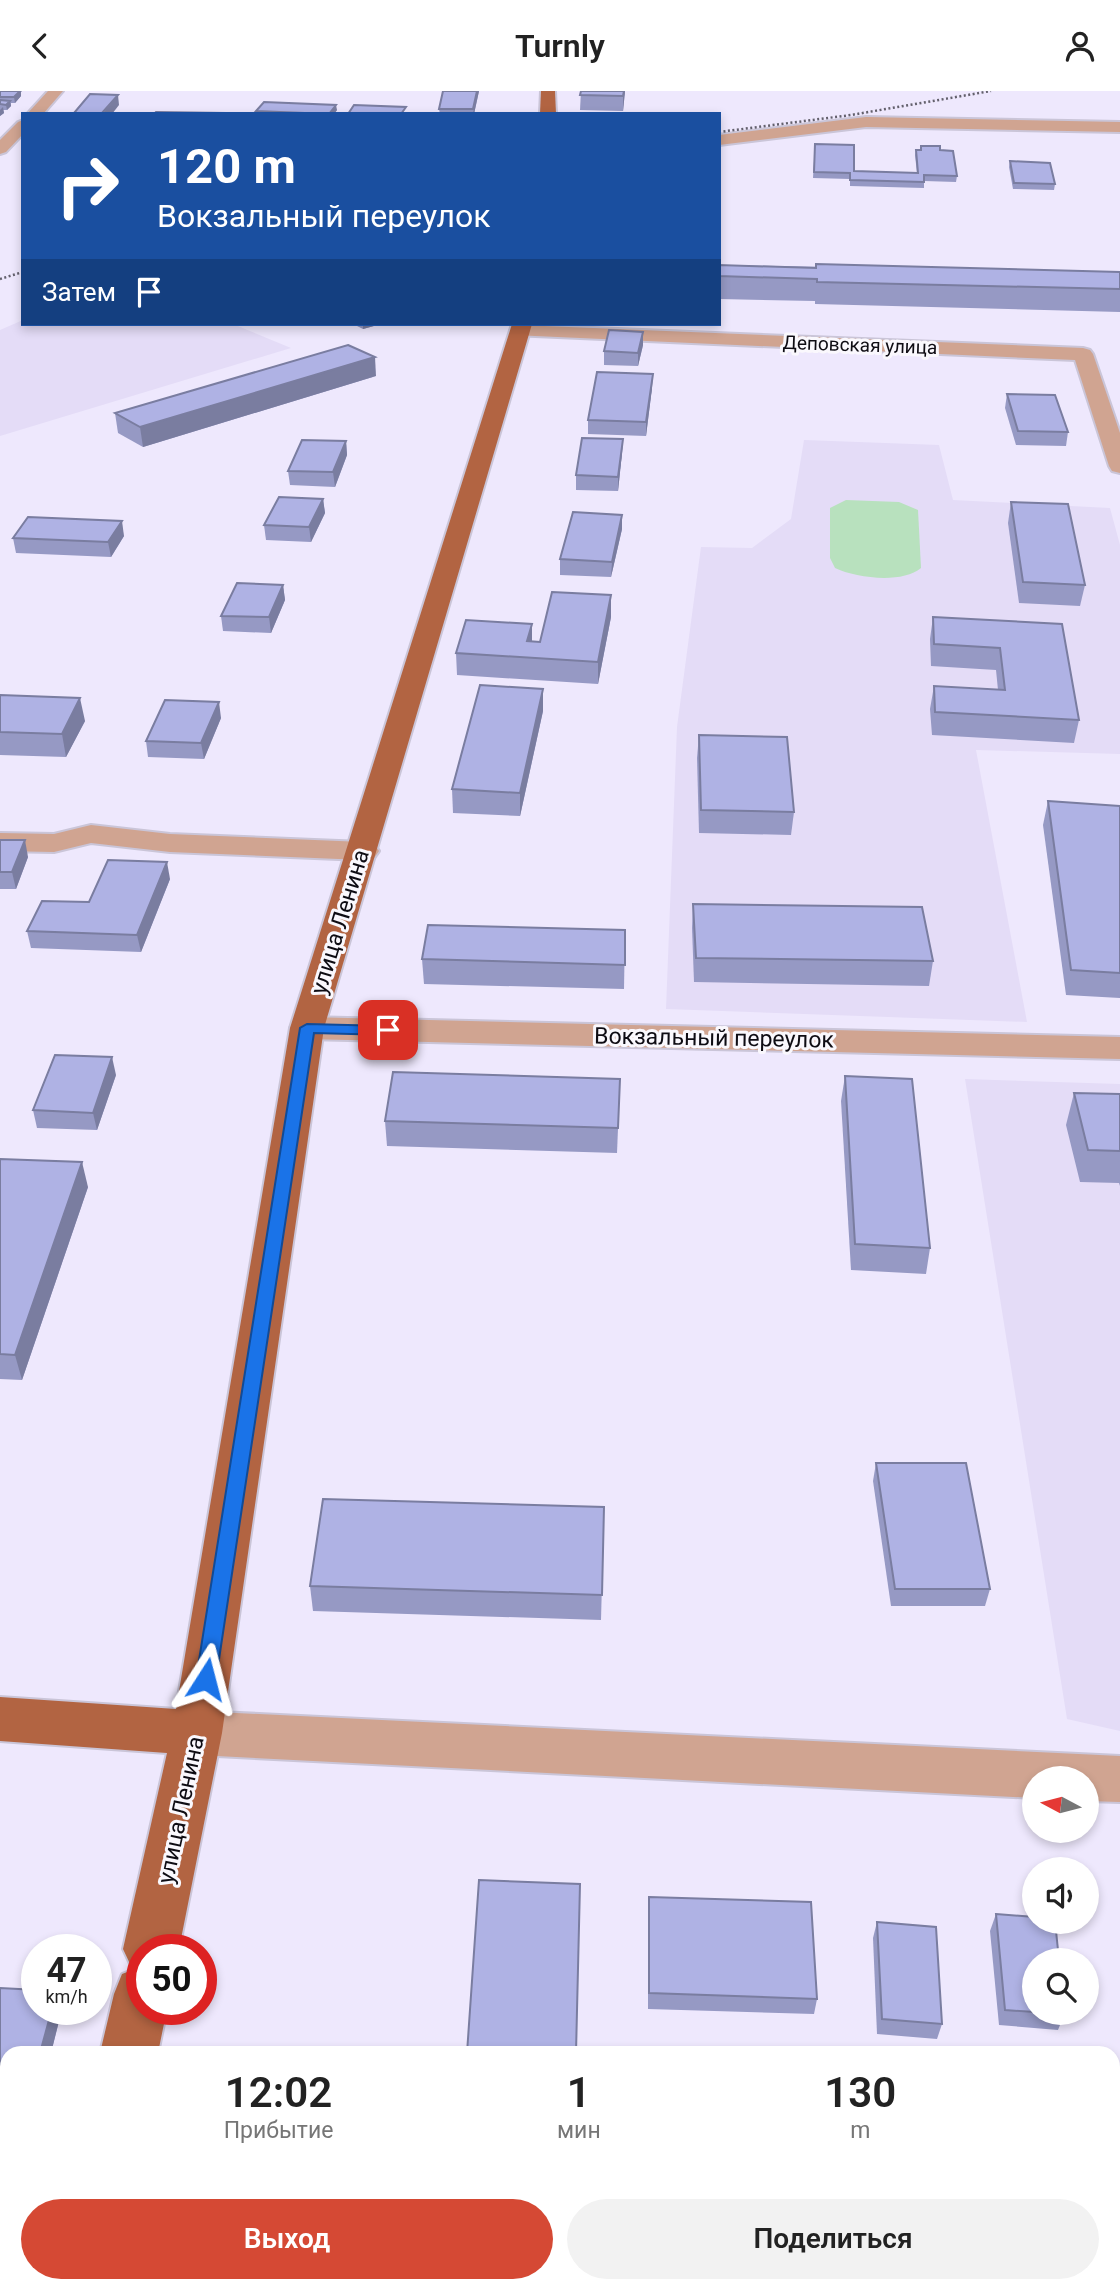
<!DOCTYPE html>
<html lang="ru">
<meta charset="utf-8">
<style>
:root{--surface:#fff;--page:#f2f2f2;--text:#222;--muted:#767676;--accent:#d54934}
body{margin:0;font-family:Roboto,sans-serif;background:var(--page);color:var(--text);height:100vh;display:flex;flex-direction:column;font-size:26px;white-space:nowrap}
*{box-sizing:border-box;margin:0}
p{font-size:23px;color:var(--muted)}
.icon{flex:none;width:38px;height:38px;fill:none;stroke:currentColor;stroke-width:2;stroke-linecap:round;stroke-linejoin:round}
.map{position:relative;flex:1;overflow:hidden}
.sheet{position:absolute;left:0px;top:1955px;width:1120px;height:247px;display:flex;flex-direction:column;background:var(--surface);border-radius:21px 21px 0 0;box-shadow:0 4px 10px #0003}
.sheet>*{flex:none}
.top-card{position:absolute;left:21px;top:21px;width:700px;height:214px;border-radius:0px;box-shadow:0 4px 10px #0003;background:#1a4fa0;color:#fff;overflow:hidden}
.needle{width:46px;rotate:277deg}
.buttons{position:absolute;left:1022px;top:1675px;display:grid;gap:14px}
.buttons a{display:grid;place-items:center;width:77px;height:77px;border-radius:50%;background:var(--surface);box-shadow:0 4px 10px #0003;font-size:35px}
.speed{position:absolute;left:21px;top:1843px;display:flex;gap:14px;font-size:35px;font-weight:700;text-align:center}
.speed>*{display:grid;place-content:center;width:91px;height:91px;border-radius:50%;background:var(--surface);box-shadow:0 4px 10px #0003;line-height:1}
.speed small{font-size:18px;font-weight:400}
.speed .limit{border:10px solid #d22;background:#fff;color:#111}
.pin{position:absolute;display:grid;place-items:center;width:60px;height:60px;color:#fff;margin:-30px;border-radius:14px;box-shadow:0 4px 10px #0006}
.me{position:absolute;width:77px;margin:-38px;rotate:9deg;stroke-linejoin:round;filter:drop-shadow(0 0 5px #0008)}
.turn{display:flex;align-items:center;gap:24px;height:147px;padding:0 21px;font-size:32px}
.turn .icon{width:91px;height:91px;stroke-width:2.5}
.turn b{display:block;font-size:49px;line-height:60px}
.then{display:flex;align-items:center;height:66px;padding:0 21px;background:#0003;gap:14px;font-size:26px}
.eta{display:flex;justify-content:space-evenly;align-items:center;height:119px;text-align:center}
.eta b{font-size:42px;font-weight:600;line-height:49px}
.primary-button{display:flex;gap:14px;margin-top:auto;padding:14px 21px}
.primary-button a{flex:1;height:80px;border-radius:42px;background:var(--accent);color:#fff;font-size:28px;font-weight:600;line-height:80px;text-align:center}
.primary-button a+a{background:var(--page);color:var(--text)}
header{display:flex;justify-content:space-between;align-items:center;height:91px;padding:0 21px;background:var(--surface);font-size:32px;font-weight:600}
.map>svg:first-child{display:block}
.built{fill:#e4dcf7}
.green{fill:#b8e1be}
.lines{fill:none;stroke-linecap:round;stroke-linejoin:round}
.minor-casing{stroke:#cac5d8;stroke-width:4}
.major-casing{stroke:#cac5d8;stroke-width:4}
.minor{fill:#d0a491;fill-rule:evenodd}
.major{fill:#b26442;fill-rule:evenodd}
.rail{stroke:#63606c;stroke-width:2.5;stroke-dasharray:2 2.5;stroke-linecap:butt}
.wall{fill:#9699c4}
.shaded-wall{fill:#7a7da0}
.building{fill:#afb2e4;stroke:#7a7da0;stroke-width:2}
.route{fill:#1a73e8;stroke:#114b97;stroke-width:2}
.labels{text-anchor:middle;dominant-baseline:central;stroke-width:6;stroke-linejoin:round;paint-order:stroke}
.far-street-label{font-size:19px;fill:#0e0c13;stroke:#faf8fd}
.street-label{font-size:23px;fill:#0e0c13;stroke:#faf8fd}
</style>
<header><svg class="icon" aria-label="back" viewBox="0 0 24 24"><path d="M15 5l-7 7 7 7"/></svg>Turnly<svg class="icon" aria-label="person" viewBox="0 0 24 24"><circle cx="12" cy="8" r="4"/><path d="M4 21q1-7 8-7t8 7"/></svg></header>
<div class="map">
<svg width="1120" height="2200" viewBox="0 0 1120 2200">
<rect width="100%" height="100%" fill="#eee8fd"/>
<!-- built -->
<g class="built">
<path d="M23,229v4h210l58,24 -291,88v-106z"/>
<path d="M804,349l135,5 14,55 157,8 10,37v209l-144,-4 51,272 -361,-13 11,-282 24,-180 51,1 39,-29z"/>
<path d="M965,988l155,5v647l-53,-12z"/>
</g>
<!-- green -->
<path class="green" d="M846,409l53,2 19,8 3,58c-19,16 -65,10 -86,0l-5,-10v-50z"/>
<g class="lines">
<defs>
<g id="minor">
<path d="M48,0h15l-20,23h-16z"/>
<path d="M866,26l254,5v10l-254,-5 -147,18v-10z"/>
<path d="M23,29v14l-17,18 -6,2v-14l18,-18z"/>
<path d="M520,234l563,23 7,2 3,4 27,79v40l-8,-2 -3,-5 -34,-106 -562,-25 -3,-4 3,-4z"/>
<path d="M91,734l79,9 193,8 11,2 5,7 -5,7 -11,2 -193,-8 -79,-9 -37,9 -54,-1v-18l54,1z"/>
<path d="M307,926l813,20v22l-813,-20 -12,-3 -5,-8 5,-8z"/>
<path d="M197,1620l923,45v46l-33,-1v-23h-53v20l-837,-43 -18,-6 -7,-16 7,-16z"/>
</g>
<g id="major">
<path d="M541,0h14l1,23h-16z"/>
<path d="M512,233h20l-208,704 -102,705 -43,216h-37v60h25l-9,44h-58l14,-59 8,-20 13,-5 -3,-1 -9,-19 44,-196 -167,-12v-44l176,12 114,-681z"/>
<path d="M49,2194h62l-1,6h-62z"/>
</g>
</defs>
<!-- minor casing -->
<use href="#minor" class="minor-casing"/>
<!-- major casing -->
<use href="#major" class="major-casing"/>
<!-- minor -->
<use href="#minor" class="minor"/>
<!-- major -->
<use href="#major" class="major"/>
<!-- rail -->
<g class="rail">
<path d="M719,41l132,-17 140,-24"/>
<path d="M0,188l23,-7"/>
</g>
</g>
<!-- wall -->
<g class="wall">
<path d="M0,0l21,1v4l-6,7h-4v3l-4,4h-4l1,3 -4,3z"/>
<path d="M443,0h36l-5,23h-34l-1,-5z"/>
<path d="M581,0h44l-2,20 -43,-1z"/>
<path d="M337,19l-3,4h-78v-3z"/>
<path d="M815,53l39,27 63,2 -2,-18 1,-5h5v-4l19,4 17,26 -1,6 -32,-1v7l-74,-2v-7l-37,-1z"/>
<path d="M1010,70l45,23 -1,6 -41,-1 -4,-22z"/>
<path d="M719,174l401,7v40l-305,-8v-3l-96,-2z"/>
<path d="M353,233h28l-18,5z"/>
<path d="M643,254l-5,21 -34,-1v-14z"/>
<path d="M376,285l-233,71 -25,-14 -3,-20z"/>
<path d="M652,297l-6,48 -58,-2v-14z"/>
<path d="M1007,303l61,38 -2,14 -50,-1 -11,-37z"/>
<path d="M623,348l-1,14 -4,38 -42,-1v-15z"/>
<path d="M346,350l1,14 -12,32 -45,-2 -2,-14z"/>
<path d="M323,408l2,14 -14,29 -45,-2 -2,-15z"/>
<path d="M1011,411l74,83 -5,21 -61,-3 -11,-80z"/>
<path d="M622,424v14l-11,48 -51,-2v-16z"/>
<path d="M124,445l-13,21 -95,-4 -3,-15z"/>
<path d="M283,494l2,15 -14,33 -48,-2 -2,-15z"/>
<path d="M611,526l-13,67 -141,-9 -1,-22 84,-11z"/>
<path d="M933,526l129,7 17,96 -5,23 -142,-8 -2,-26 4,-23 64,4 -2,-20 -65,-4 -1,-27z"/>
<path d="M543,598v22l-23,105 -67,-3 -1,-24z"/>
<path d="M0,604l85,26 -19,36 -66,-2z"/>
<path d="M221,627l-17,41 -56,-2 -2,-16z"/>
<path d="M699,644l95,77 -3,23 -92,-2 -2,-75z"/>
<path d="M1048,710l72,5v192l-54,-3 -23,-170z"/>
<path d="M0,749l28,17 -12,32h-16z"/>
<path d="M170,788l-29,73 -110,-4 -4,-17 62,-29z"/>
<path d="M693,813l240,57 -4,25 -235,-4 -2,-54z"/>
<path d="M625,839l-1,59 -200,-5 -2,-25z"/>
<path d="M116,984l-19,55 -60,-2 -4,-18z"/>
<path d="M845,985l85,172 -4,26 -75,-4 -10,-169z"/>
<path d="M620,988l-3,74 -230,-7 -2,-25z"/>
<path d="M1074,1002l46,1v92l-1,-3 -39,-1 -14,-57z"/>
<path d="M0,1068l88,28 -66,193 -22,-1z"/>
<path d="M876,1372l114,126 -5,17h-94l-18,-125z"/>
<path d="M604,1416l-3,113 -288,-9 -3,-25z"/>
<path d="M649,1806l168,102 -3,15 -166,-5v-96z"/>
<path d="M996,1823l68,101 -6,15 -59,-5 -9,-94z"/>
<path d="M877,1831l65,102 -5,15 -60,-5 -4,-96z"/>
<path d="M0,1897l37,21h25l-11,44h-44v80l-7,-1z"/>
<path d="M941,2194h97v6h-100z"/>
</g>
<!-- shaded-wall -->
<g class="shaded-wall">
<path d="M19,0h3l-1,1v4l-6,7 -1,-6z"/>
<path d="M477,0h2l-5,23h-1z"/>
<path d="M624,0h1l-2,20v-15z"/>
<path d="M118,4l1,10 -7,9h-10z"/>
<path d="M10,10l1,5 -4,4 -1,-5z"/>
<path d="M336,14l1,5 -3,4h-5z"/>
<path d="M3,16l1,6 -4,3v-6z"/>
<path d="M363,233h18l-18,5z"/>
<path d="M643,241v13l-5,21v-13z"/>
<path d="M375,266l1,19 -233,71 -3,-20z"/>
<path d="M653,283l-1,14 -6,48v-14z"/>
<path d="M623,348l-1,14 -4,38v-14z"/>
<path d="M346,350l1,14 -12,32 -2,-15z"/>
<path d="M323,408l2,14 -14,29 -2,-15z"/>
<path d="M622,424v14l-11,48 1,-15z"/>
<path d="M122,430l2,15 -13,21 -3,-15z"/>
<path d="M283,494l2,15 -14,33 -2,-16z"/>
<path d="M611,504v22l-13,67v-22z"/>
<path d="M532,533v22l-5,-5z"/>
<path d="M543,598v22l-23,105v-23z"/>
<path d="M80,607l5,23 -19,36 -4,-23z"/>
<path d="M219,611l2,16 -17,41 -3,-16z"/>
<path d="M25,749l3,17 -12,32 -4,-17z"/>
<path d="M167,771l3,17 -29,73 -4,-17z"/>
<path d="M112,966l4,18 -19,55 -4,-17z"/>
<path d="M82,1071l6,25 -66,193 -7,-25z"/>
<path d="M52,1918h10l-11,44h-11z"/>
</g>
<!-- building -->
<g class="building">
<path d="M0,0h20l-6,6h-14z"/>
<path d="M443,0h34l-4,18h-34z"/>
<path d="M581,0h43l-1,5 -43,-1z"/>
<path d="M90,3l28,1 -16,18h-28z"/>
<path d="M0,9l10,1 -4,4 -6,-1z"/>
<path d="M264,11l72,3 -7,9 -73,-3z"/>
<path d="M354,14l52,2 -5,7h-53z"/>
<path d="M156,21l70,1 -72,1z"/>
<path d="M815,53l39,1v26l64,2 -2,-23h5v-4h19v4l13,1 4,25 -33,-1v7l-74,-2v-7l-36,-1z"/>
<path d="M1010,70l40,2 5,21 -41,-1z"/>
<path d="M816,173l304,8v17l-303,-7v-3l-98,-3v-11l97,3z"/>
<path d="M609,239l34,2 -5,21 -34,-2z"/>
<path d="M348,254l27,12 -235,70 -25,-14z"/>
<path d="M597,281l56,2 -7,48 -58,-2z"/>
<path d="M1007,303l48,1 13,37 -50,-1z"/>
<path d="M582,347l41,1 -5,38 -42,-2z"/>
<path d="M302,349l44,1 -13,31 -45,-1z"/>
<path d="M279,406l44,2 -14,28 -45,-2z"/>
<path d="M1011,411l57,2 17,81 -62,-3z"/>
<path d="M573,421l49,3 -10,47 -52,-3z"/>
<path d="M28,426l94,4 -14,21 -95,-4z"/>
<path d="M237,492l46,2 -14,32 -48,-1z"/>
<path d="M552,501l59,3 -13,67 -142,-9 10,-33 66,4 -5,17 13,1z"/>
<path d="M933,526l129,7 17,96 -144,-8 -1,-26 71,4 -5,-42 -66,-4z"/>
<path d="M480,594l63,4 -23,104 -68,-4z"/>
<path d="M0,604l80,3 -18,36 -62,-2z"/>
<path d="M165,609l54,2 -18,41 -55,-2z"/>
<path d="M699,644l88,2 7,75 -93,-2z"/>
<path d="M1048,710l72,5v167l-49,-3z"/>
<path d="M0,749h25l-13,32h-12z"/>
<path d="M108,769l59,2 -30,73 -110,-4 15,-30 47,1z"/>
<path d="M693,813l229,3 11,54 -237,-3z"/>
<path d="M428,834l197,5v35l-203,-6z"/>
<path d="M55,964l57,2 -19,56 -60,-3z"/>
<path d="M393,981l227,7 -2,49 -233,-7z"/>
<path d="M845,985l67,3 18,169 -75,-4z"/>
<path d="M1074,1002l46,1v57l-32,-1z"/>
<path d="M0,1068l82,3 -67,193 -15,-1z"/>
<path d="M876,1372h90l24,126h-95z"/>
<path d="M323,1408l281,8 -2,88 -292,-9z"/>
<path d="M479,1789l101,4 -4,169h-109z"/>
<path d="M649,1806l162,5 6,97 -168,-6z"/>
<path d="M996,1823l38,3v4h21l4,39h-25v52l-29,-2z"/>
<path d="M877,1831l59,5 6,97 -60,-5z"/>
<path d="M0,1897l37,2v19h15l-12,44h-33v65h-7z"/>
<path d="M1039,1922h25v2z"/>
<path d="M944,2194h94v6h-93z"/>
</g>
<!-- route -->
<path class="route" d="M307,933l81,2 8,4 -8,5 -74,-2 -98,646 -3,6 -7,3 -7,-3 -3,-6 104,-651z"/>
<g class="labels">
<!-- far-street labels -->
<g class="far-street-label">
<text transform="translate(860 254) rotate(2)">Деповская улица</text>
</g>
<!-- street labels -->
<g class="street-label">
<text transform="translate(340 831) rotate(-73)">улица Ленина</text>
<text transform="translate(714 947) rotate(1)">Вокзальный переулок</text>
<text transform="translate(181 1719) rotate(-78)">улица Ленина</text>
</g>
</g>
</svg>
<div class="buttons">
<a><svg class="needle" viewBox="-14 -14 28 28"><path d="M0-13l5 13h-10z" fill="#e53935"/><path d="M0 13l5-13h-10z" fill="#767676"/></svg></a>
<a><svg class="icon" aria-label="sound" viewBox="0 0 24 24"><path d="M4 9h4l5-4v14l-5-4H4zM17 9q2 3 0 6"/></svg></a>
<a><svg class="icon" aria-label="search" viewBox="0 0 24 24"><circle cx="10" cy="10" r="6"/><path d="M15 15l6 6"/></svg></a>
</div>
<div class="speed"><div>47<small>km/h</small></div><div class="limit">50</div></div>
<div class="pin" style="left:388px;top:939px;background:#d93025"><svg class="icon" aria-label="arrive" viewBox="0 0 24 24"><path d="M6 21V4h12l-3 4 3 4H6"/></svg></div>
<svg class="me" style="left:206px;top:1588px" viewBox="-20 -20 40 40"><path d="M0-17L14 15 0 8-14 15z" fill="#1a73e8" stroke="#fff" stroke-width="4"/></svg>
<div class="top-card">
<div class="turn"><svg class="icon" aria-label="right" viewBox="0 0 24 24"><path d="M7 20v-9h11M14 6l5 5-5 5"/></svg><div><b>120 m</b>Вокзальный переулок</div></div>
<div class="then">Затем<svg class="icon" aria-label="arrive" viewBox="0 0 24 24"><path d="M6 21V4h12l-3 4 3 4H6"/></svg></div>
</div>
<section class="sheet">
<div class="eta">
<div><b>12:02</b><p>Прибытие</p></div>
<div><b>1</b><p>мин</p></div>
<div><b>130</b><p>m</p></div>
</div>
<div class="primary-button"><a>Выход</a><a>Поделиться</a></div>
</section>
</div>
